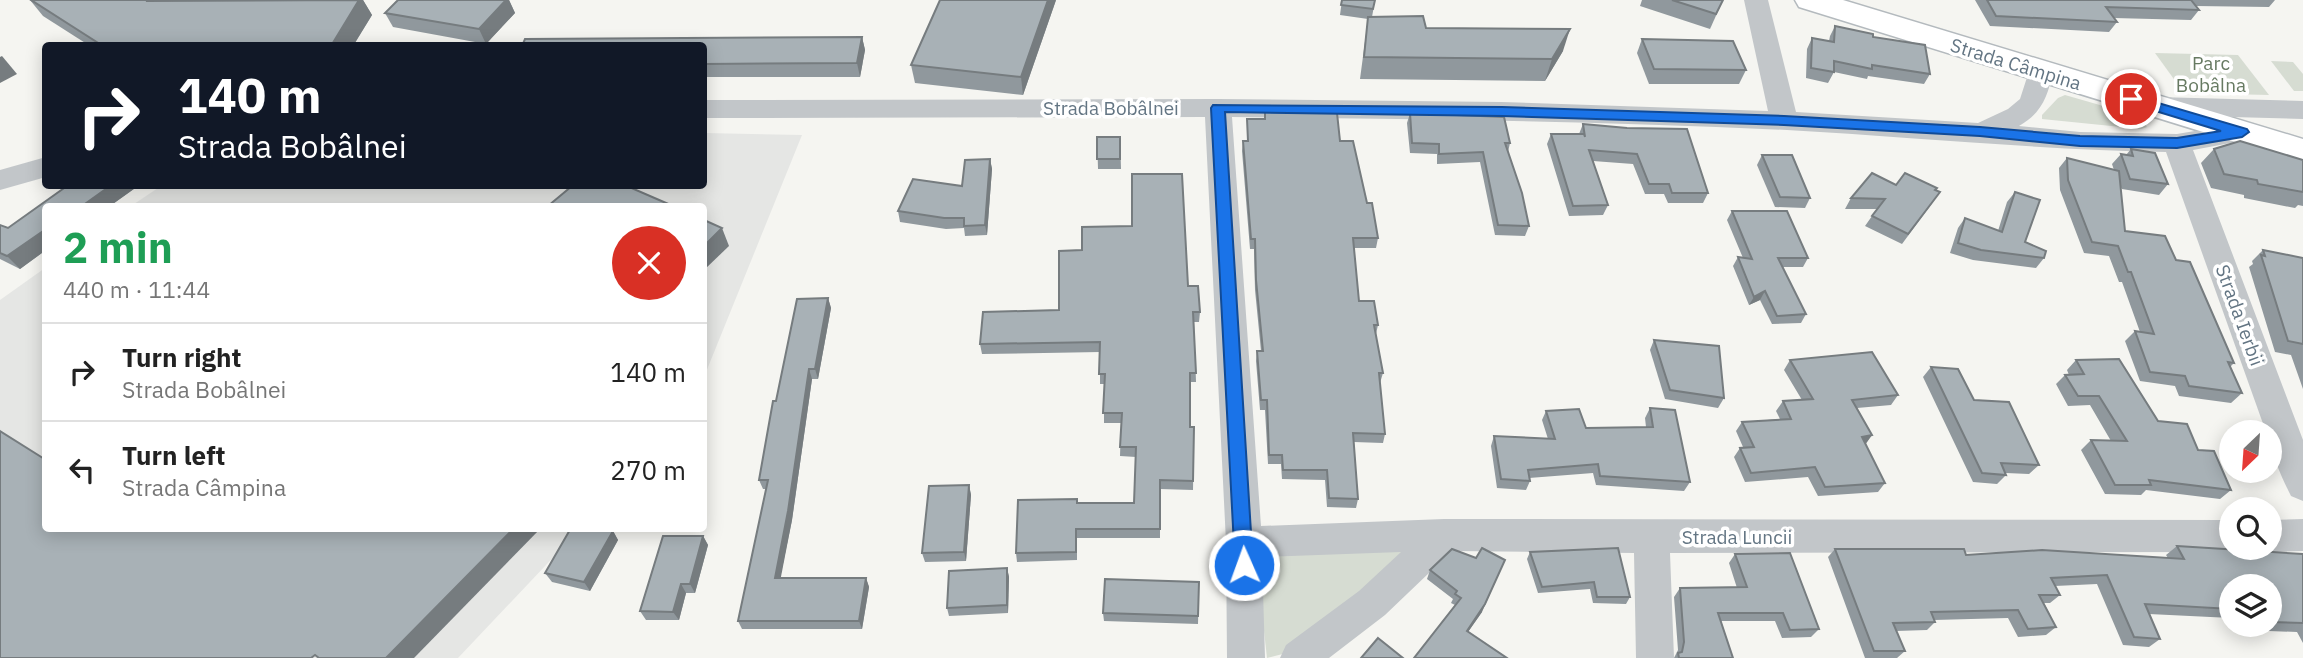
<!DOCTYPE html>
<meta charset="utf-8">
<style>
:root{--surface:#fff;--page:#f6f6f6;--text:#222;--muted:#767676;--line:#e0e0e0}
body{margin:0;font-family:"IBM Plex Sans",sans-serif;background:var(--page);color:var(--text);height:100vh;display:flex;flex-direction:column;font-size:26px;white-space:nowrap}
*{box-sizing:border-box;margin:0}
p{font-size:23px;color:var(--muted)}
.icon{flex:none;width:38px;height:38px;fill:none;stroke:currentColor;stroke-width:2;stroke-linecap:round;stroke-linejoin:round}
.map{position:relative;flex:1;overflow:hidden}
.drawer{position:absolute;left:42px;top:203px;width:665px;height:329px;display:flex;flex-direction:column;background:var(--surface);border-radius:7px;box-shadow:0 4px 18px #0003}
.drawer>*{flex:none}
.hud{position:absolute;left:42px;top:42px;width:665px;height:147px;border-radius:7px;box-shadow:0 4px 18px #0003;background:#111827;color:#fff;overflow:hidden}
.needle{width:46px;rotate:205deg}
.tools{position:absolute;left:2219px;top:420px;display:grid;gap:14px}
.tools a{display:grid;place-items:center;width:63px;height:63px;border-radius:50%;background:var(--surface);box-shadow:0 4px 18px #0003;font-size:35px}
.pin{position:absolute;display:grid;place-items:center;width:60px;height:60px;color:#fff;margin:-30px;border:4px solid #fff;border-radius:50%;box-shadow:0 2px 7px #0007}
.me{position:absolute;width:77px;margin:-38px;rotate:358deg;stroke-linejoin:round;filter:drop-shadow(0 0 5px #0008)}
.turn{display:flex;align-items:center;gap:24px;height:147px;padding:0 21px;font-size:32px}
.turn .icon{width:91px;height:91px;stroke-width:2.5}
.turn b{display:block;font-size:49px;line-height:60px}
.round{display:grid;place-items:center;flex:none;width:74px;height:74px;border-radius:37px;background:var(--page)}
.headline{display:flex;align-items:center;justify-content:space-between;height:119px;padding:0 21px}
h1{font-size:42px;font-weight:700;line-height:52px;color:#1e9e55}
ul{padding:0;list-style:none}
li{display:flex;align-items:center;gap:21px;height:98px;padding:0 21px;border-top:2px solid var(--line)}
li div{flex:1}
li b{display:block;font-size:26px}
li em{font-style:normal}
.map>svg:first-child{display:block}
.built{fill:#e5e6e4}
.green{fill:#d6dcd2}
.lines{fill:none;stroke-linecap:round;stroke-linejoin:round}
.secondary-casing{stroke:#b4babe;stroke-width:3}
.minor{fill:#c2c6c9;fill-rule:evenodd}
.secondary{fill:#fff;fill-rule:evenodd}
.wall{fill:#90989d}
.shaded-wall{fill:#767c7f}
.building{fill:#a8b1b6;stroke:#767c7f;stroke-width:2}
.route{fill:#1a73e8;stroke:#114b97;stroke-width:2}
.labels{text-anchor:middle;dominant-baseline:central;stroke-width:7;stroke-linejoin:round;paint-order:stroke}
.park-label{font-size:19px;fill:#677a62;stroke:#fff}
.street-label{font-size:19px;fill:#637583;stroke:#fff}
</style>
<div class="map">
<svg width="2303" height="658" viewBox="0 0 2303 658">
<rect width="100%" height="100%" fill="#f5f5f1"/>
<!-- built -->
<g class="built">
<path d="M704,133l98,2 -98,242v-171h-573l30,-20h543z"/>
<path d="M45,268l1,260 534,1 -122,129h-458v-358z"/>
</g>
<!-- green -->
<g class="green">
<path d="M2155,53l83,2 31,40 -85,-2z"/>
<path d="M2271,61l22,1 10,12v17h-9z"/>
<path d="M2065,95l73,21 9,11 -6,2 -99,-10v-4l16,-17z"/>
<path d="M1419,545l-117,104 -35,9 -12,-108z"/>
</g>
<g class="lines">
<defs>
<path id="secondary" d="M1795,0h48l460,139v24l-504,-156z"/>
</defs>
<!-- secondary casing -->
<use href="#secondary" class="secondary-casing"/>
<!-- minor -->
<g class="minor">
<path d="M1744,0h24l28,112 182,11 30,-14 12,-10 11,-34 9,-3 9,3 4,6c-5,25 -11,42 -34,55l61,6 97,2 65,-11 10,2 4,7 -4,7 -59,11 110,290v61l-12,-5c-9,-18 -21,-43 -21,-64h-4l-100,-280c-126,-2 -253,-15 -379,-22 -185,-9 -370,-11 -555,-13l29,409 183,-7 787,1v28h11l-11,4 -561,1 4,105h-38l-2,-105 -182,-2 -67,64 -56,43h-49l6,-13 73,-54 42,-39 -139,5 3,101h-38l-1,-116 -21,-425 -501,1v-18l514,-1 283,3 267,9z"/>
<path d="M2157,97l146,4v18l-146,-4 -10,-3 -3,-6 3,-6z"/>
<path d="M46,157v20l-46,13v-20z"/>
<path d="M2303,519v32l-33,1 -11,-4h11v-28z"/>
</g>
<!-- secondary -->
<use href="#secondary" class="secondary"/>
</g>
<!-- wall -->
<g class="wall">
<path d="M30,0h333l9,15 -19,31h-263l-47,-30z"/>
<path d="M398,0h111l6,13 -29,31 -93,-17 -8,-14z"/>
<path d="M1056,0l-33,95 -108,-12 -4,-18z"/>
<path d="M1342,0h33l-3,17 54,11 137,23 -18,30 -185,-2 8,-60 -28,-4z"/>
<path d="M1642,0h81l-13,29 -70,-23z"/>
<path d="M1975,0h300l-6,7 -73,-1 3,4 -8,10 -77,-2 3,4 -8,10 -119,-6z"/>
<path d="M1835,26l38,11 57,37 -6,10 -56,-8 -1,3 -33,-7 -6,11 -22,-5 1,-29 5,-11 17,3 1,-5z"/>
<path d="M862,37l3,13 -5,27h-156v-31z"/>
<path d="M1642,39l104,31 -7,14h-90l-12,-31z"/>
<path d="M1265,111l75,30 27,62 11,35 -2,10h-22l5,53 19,24 -2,9 7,39 -3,10 5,51 -2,9 -29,-1 4,57 -2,9 -29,-1 -2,-27 -43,-1 -1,-15h-13l-3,-54h-5l-4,-49 1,-10h4l-6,-61 -1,-41h-4l-8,-98 1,-10h4v-22h17z"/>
<path d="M1410,113l100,30 -2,9 21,74 -4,10 -30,-1 -15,-73 -43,2v-10l-27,-1 -3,-30z"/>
<path d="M1583,124l125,69 -5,10h-35l-4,-9h-19l-12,-30 -40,-3 15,44 -5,10 -34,1 -22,-72 4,-10h28z"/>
<path d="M1097,137h23l1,32h-23z"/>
<path d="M2131,149l37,35 -9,11 -37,-6 -2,-3 5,45 51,29 58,103 -4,4 12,26 -11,10 -52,-7 -4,-10 -35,-5 -15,-40 10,-10 5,1 -18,-50h-3l-10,-26 -25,-3 -24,-63 -1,-22 8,-10 47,12 -2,-6 9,-10 5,1z"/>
<path d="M2214,149l89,11v46l-5,-1 -3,3 -51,-10v-3l-33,-7 -10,-25z"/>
<path d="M1762,155l48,43 -5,10 -30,-1 -18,-42z"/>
<path d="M990,159l2,10 -5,66 -22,1 -1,-8 -18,1 -46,-7 -2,-11 64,-25z"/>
<path d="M1896,185l39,5 -2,12 -31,42 -37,-18 12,-17h-32l6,-11z"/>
<path d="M67,186h71l-28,20h-64v44l-26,19 -20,-10v-34l8,3z"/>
<path d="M2015,192l10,50 19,16 -8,10 -63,-8 -23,-7 8,-25 7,-10 33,13 9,-29z"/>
<path d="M1732,211l76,47 -5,9h-21l24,47 -5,9 -29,1 -12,-24 -11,5 -16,-39 5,-9 5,1 -16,-38z"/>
<path d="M2263,250l40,8v131l-12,-34 -16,-3 -26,-85 4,-3 -1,-3z"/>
<path d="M1188,286l12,26 -1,10h-5l2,60h-6v45h4l-1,63 -33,-1v49h-83v22l-60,2 -1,-9 61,-50h57l2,-46 -16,-1 1,-33h-17v-39h-4v-32l-118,2 -2,-10 79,-34z"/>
<path d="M828,298l3,10 -13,71h-6l-20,141 -12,58h86l3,9 -7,42h-120l-4,-8 28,-132h-3l-4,-9 17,-79z"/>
<path d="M1654,340l70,58 -6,10 -53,-9 -15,-49z"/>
<path d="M1790,360l108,35 -7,10 -34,3 15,27 -7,9 20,39 -7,9 -60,4 -10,-19 -63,5 -11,-25 6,-9 3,-1 -7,-16 6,-9 38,-3 -4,-8 7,-10 19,-1 -18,-30z"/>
<path d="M2076,360l122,90 33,40 -11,9 -74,-9 -5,5 -36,-1 -24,-44 10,-10 20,1 -21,-36 -22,1 -12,-22 9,-9h4l-2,-5z"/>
<path d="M1931,367l43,33 65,65 -10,9 -23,-1v2l-9,9 -24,-2 -50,-105z"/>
<path d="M1650,408l40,74 -6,9 -88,-6 -3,-12 -64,5 1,3 -4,9 -29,-2 -6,-42 3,-10 54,3 -6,-19 4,-9 40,17 60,-1 -1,-9z"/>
<path d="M969,485l2,10 -5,66 -41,1 -3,-9z"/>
<path d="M613,531l5,9 -28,51 -38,-9 -7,-9z"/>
<path d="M703,536l5,9 -13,48h-9l-7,27h-33l-6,-9z"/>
<path d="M2177,546l126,8v89l-6,-11 -54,-2 -3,-5h30v-39h-39v32l-82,-4 11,25 -11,8 -26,-2 -26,-61 -42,2 5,9 -10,8h-6l12,24 -10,8 -28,2 -10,-19 -74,2 1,2 -8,8 -31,1 9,20 -8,7h-32l-37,-101 7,-8 131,6 202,3 -2,-3z"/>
<path d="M1530,552l100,45 -4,7 -33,-1 -3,-14 -52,4 -11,-34z"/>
<path d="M1735,554l84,75 -8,8 -29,1 -7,-17h-54l11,37h-58l4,-8 -4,-53 6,-9h57l-8,-25z"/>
<path d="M1007,568l2,9 -1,36 -59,3 -2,-8z"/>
<path d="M1430,570l52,42 -14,20 -54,26 41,-53 -4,-2 2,-4 -26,-20z"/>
<path d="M1199,582l-1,42 -94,-3 -1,-8z"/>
</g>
<!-- shaded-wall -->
<g class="shaded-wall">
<path d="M359,0h4l9,15 -19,31h-22z"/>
<path d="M506,0h3l6,13 -29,31 -7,-15z"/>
<path d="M1048,0h8l-33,95 -2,-18z"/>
<path d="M1570,29l-7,22 -18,30 7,-22z"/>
<path d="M862,37l3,13 -5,27 -3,-14z"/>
<path d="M2,56l15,18 -17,9v-26z"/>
<path d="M990,159l2,10 -5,66 -2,-10z"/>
<path d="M110,186h28l-28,20h-28z"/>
<path d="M722,228l7,18 -25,24v-24z"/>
<path d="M46,229v21l-26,19 -13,-13z"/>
<path d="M1765,291l-5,9 -11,5 5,-8z"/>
<path d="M828,298l3,10 -13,71 -3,-10z"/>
<path d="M809,369l3,10 -20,141 -13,67 -4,-9z"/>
<path d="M1872,435l-7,10 -3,-8z"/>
<path d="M969,485l2,10 -5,66 -2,-9z"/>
<path d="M514,528h27l-127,130h-28z"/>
<path d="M613,531l5,9 -28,51 -6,-9z"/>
<path d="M703,536l5,9 -13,48 -5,-9z"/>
<path d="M1505,560l-23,52 -19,27 4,-8z"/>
<path d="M1007,568l2,9 -1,36 -1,-8z"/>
<path d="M866,578l3,9 -7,42 -3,-8z"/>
<path d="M681,584l5,9 -7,27 -6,-8z"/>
</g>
<!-- building -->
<g class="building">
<path d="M31,0h117l-2,1 213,-1 -28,46h-228z"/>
<path d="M398,0h108l-27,29 -94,-16z"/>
<path d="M940,0h108l-27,77 -110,-12z"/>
<path d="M1342,0h33l-2,9 -32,-4z"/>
<path d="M1672,0h51l-7,14z"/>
<path d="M1987,0h204l8,10 -93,-3 11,15 -121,-6z"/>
<path d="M1423,16l3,12 144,1 -18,30 -188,-2 4,-40z"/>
<path d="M1835,26l38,8v3l52,8 5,29 -58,-9v4l-38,-8v11l-23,-4 1,-30 22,4z"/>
<path d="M862,37l-5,26 -153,1v-18h-182l3,-7z"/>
<path d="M1642,39l91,2 13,29 -92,-1z"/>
<path d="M1265,111l72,2 3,28h13l14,62h5l6,35h-25l6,63h15l4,24h-4l9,48h-4l6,61 -32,-1 5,66 -29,-1 -2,-28h-44l-1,-15h-13l-2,-55h-6l-4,-49h6l-7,-71 -1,-41h-4l-8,-98h5l-1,-22h18z"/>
<path d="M1410,113l94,4 6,26h-5l17,50 7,33 -31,-1 -15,-73 -44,2v-10l-27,-1z"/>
<path d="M1583,124l44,4 60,1 21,64h-36l-3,-9h-20l-12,-30 -48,-4 19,55 -35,1 -22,-72h33l1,3z"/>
<rect x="1097" y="137" width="23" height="22"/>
<path d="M2240,141l63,19v32l-45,-8 -1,-4 -33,-6 -10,-25z"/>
<path d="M2131,149l24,4 13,31 -38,-5 -9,-25 12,2z"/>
<path d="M1762,155h30l18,43 -30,-1z"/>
<path d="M2067,158l52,13 6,60 40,5 11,24 14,2 44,101 -6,-1 14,31 -53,-7 -4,-10 -35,-4 -15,-41 19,3 -23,-62h-3l-10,-26 -26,-4 -24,-62z"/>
<path d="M990,159l-5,66 -21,1v-8h-20l-46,-7 15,-32 49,7 3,-26z"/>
<path d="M1872,173l24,12 9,-12 32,15 -2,2 5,2 -32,42 -36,-18 13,-17 -34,-1z"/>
<path d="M1132,174h50l6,112h10l2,26h-7l3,61h-6v54h4l-1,54 -33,-1v49h-84v23l-60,1 2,-53 59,-1v4h57l2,-56h-16l2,-34h-19l2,-39h-6l1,-32 -120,2 3,-32 76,-2v-59l23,-1v-23l50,-1z"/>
<path d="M67,186h43l-28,20h-36v23l-39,27 -7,-3v-28l8,3z"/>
<path d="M572,186h55l46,20h-125z"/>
<path d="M2015,192l25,8 -15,42 21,9 -2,7 -63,-8 -23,-7 7,-25 37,14z"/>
<path d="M1732,211h55l21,47h-30l28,56 -29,2 -12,-25 -11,6 -16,-40 14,2z"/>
<path d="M704,220l18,8 -18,18z"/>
<path d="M2263,250l40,8v86l-15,-3 -27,-86 4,1z"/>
<path d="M828,298l-13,71h-6l-21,142 -13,67h91l-7,43h-121l30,-141h-9l14,-79h3l21,-102z"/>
<path d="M1654,340l65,6 5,52 -54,-8z"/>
<path d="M1872,352l26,43 -46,5 20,35 -10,2 23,46 -60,4 -10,-20 -64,6 -11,-25 14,-1 -12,-25 49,-3 -8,-18 30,-2 -23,-39z"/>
<path d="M2119,359l39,62 29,3 11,26 16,1 17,39 -82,-10 2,5h-36l-24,-45 36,1 -28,-45h-21l-13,-21 19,-1 -8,-14z"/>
<path d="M1931,367l27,2 16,31 35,2 30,63 -38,-2 5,12 -24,-2z"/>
<path d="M1650,408l25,2 15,72 -90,-6 -2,-12 -70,6 2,11 -29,-2 -7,-43 61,3 -9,-28 33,-2 7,19 67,-1z"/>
<path d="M0,431l46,29v68h468l-128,130h-67l-4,-3 -4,3h-311z"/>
<path d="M969,485l-5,67 -42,1 7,-67z"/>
<path d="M571,528h30l12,3 -29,51 -39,-9z"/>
<path d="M663,536h40l-13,48h-9l-8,28 -33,-1z"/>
<path d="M2177,546l126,8v69l-33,-1v-36h-39v23l-86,-5 15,35 -26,-2 -27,-62 -56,3 9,17h-21l17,32 -28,2 -10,-19 -87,2 4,10 -42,1 12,28h-31l-39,-102h129l2,6 76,-5 142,9z"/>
<path d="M1482,548l23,12 -20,44 -18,27 40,27h-93l47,-60 -6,-4 2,-3 -27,-21 22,-21 24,9z"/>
<path d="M1618,548l12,49h-33l-3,-15 -52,5 -12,-35z"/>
<path d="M1790,553l29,76 -29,1 -7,-17h-65l15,45h-54l-1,-5 4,-1 2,-10 -4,-54 67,-1 -12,-33z"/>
<path d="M1007,568v37l-60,3 2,-37z"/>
<path d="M1105,579l94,3 -1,34 -95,-3z"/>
<path d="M1378,638l25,20h-42z"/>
</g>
<!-- route -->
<path class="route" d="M2131,95l116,34 2,3 -7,5 -65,11 -97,-2 -100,-10 -196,-11 -282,-9 -277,-4 28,453 -2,6 -7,2 -6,-2 -3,-6 -24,-457 2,-3 289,2 282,9 196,11 100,9 97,2 44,-7 -95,-29v-6z"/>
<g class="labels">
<!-- park labels -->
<g class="park-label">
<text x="2211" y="63">Parc<tspan x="2211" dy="22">Bobâlna</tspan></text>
</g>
<!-- street labels -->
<g class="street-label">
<text transform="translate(2016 64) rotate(17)">Strada Câmpina</text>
<text x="1111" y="108">Strada Bobâlnei</text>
<text transform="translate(2240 315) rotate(70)">Strada Ierbii</text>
<text x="1737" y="537">Strada Luncii</text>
</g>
</g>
</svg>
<div class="tools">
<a><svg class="needle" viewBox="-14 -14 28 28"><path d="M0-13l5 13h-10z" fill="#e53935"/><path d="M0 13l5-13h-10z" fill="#767676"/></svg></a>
<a><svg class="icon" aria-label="search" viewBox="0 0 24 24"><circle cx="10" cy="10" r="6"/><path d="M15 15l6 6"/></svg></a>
<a><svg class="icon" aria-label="layers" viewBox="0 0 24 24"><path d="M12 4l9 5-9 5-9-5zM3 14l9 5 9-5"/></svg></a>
</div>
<div class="pin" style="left:2131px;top:99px;background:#d93025"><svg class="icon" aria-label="arrive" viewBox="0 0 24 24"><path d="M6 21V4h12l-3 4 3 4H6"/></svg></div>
<svg class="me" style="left:1244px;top:565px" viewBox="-20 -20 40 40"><circle r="17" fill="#1a73e8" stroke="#fff" stroke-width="3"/><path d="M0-11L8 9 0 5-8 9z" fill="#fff"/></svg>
<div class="hud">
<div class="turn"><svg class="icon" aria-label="right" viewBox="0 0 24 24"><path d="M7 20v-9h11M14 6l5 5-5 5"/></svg><div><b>140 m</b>Strada Bobâlnei</div></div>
</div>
<section class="drawer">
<div class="headline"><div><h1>2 min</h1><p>440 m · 11:44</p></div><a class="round" style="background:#d93025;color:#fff"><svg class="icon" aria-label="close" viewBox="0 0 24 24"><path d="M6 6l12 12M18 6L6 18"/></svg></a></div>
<ul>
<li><svg class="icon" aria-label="right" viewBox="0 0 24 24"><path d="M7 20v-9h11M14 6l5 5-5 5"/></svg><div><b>Turn right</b><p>Strada Bobâlnei</p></div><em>140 m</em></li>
<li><svg class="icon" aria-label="left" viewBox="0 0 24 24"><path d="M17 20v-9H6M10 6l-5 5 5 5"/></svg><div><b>Turn left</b><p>Strada Câmpina</p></div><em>270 m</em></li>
</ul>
</section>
</div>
